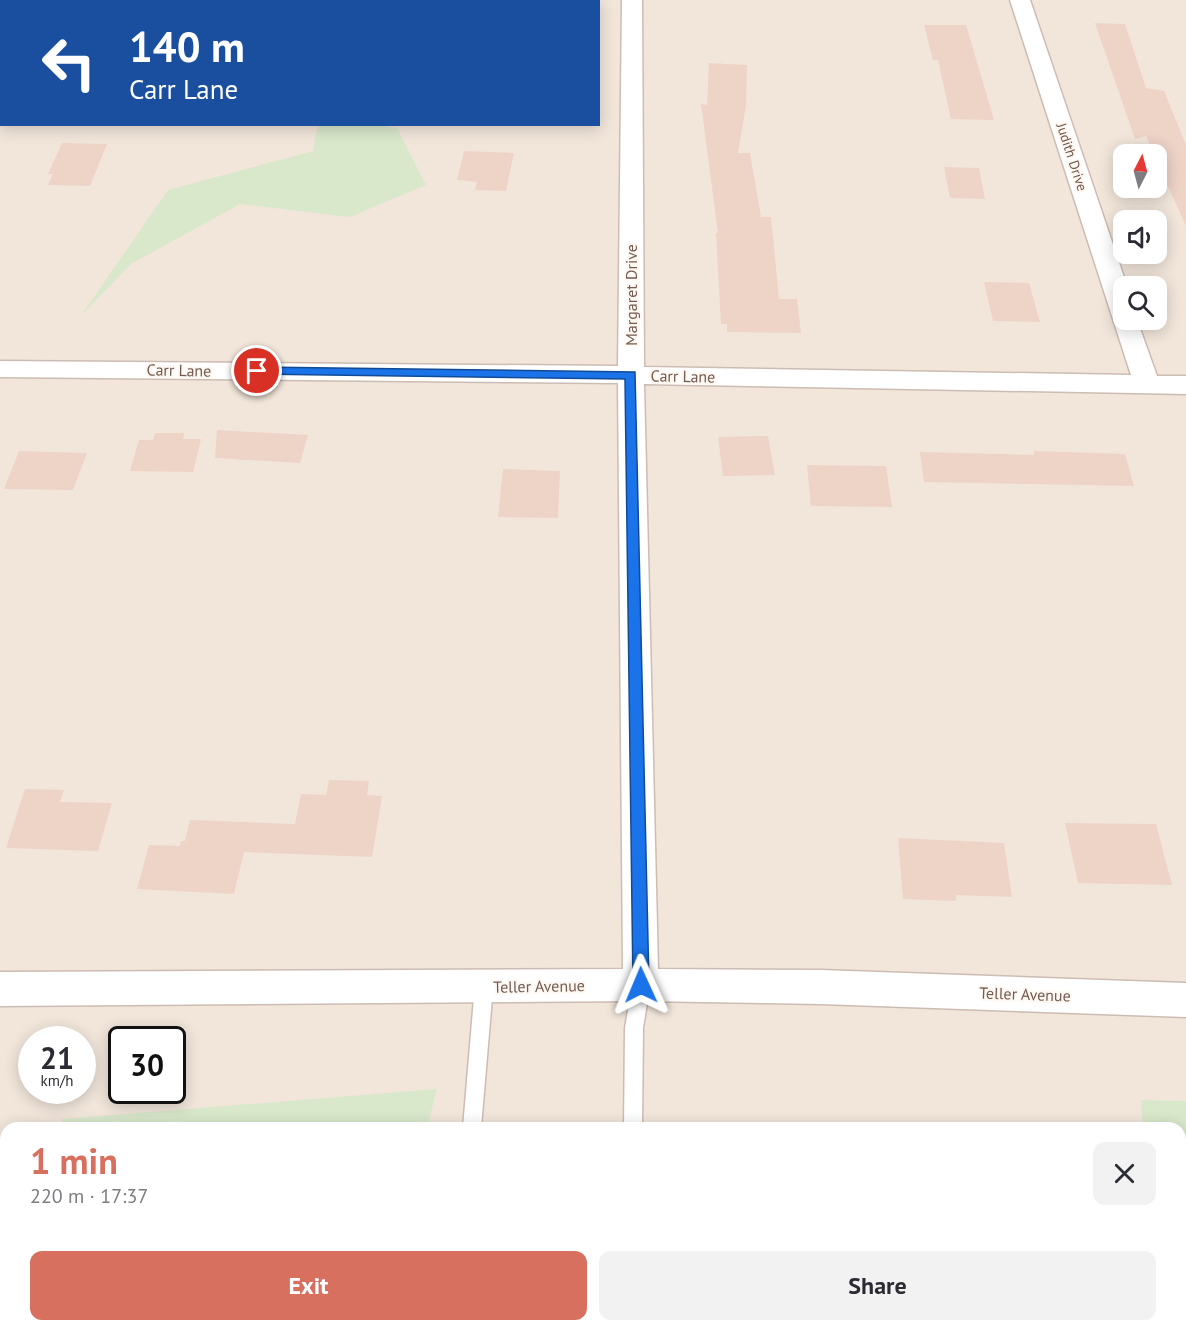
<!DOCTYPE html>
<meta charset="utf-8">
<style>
:root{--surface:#fff;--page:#f2f2f3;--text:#2b2b33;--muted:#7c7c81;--accent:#d7705f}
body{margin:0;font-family:"PT Sans",sans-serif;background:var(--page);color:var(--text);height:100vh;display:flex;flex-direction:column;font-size:22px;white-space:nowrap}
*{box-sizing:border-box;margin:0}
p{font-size:20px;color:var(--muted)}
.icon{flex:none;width:33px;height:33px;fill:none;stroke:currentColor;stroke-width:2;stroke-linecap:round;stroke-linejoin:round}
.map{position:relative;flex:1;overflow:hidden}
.drawer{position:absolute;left:0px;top:1122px;width:1186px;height:210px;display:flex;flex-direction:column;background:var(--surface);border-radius:18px 18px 0 0;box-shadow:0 3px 15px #0003}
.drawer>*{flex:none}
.banner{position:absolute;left:0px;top:0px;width:600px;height:126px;box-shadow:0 3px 15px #0003;background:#1a4fa0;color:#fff;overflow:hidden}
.needle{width:39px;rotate:6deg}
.controls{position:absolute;left:1113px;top:144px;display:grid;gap:12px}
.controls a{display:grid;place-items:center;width:54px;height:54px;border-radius:12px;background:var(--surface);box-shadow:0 3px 15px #0003;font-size:30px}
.speed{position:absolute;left:18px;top:1026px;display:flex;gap:12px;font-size:30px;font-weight:700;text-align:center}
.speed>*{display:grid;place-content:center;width:78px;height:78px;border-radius:50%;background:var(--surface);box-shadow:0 3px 15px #0003;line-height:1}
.speed small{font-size:15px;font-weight:400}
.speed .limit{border:3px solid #111;border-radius:9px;background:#fff;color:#111}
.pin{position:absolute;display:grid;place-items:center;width:51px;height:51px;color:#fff;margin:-26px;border:3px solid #fff;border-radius:50%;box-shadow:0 2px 6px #0007}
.me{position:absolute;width:66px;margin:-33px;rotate:359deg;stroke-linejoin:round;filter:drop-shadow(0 0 4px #0008)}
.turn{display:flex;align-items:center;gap:21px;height:126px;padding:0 30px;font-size:27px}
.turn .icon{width:78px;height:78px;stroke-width:2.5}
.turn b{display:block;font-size:42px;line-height:51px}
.round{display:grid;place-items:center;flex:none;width:63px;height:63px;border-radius:12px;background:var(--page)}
.headline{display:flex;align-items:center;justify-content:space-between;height:102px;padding:0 30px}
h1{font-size:36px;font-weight:700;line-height:45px;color:var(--accent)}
.action{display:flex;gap:12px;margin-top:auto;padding:12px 30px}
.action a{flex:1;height:69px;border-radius:12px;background:var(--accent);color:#fff;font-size:24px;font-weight:700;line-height:69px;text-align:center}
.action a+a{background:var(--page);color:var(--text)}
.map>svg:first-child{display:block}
.residential{fill:#f2e6db;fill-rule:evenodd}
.green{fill:#d9e8cb}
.building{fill:#eed3c7}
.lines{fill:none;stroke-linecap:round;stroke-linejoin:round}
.lane-casing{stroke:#cdbcb3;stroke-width:3}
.street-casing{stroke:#cdbcb3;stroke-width:3}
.lane{fill:#fff;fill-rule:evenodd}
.street{fill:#fff;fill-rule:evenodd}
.route{fill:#1a73e8;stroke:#114b97;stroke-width:1.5}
.labels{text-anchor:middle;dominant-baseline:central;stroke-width:4.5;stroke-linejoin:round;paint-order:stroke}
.far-street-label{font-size:14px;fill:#745b51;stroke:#fef8f3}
.street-label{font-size:16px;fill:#745b51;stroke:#fef8f3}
</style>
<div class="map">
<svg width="1186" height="1332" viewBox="0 0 1186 1332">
<rect width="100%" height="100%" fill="#fbf4ec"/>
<!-- residential -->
<path class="residential" d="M0,0h1186v1332h-1186zM2,2h596v122h-596zM1124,154h32v34h-32zM1124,220h32v34h-32zM1124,286h32v34h-32zM32,1040h50v50h-50zM122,1040h50v50h-50zM6,1128h1174v198h-1174z"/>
<!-- green -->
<g class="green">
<path d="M373,124l24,4 29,57 -76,32 -110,-13 -109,60 -51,53 88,-127 145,-39 5,-26z"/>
<path d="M437,1089l-10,39h-364l-1,-9z"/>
<path d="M1141,1100l45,1v231h-33l2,-6h25v-198h-37z"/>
<path d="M51,1326h328l-1,6h-330z"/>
</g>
<!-- building -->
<g class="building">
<path d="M1095,23l30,1 21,64 18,3 22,54v81l-30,-66v-6h-2l-8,-18 -11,3z"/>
<path d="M924,25h42l28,95 -43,-1 -13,-59h-5z"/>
<path d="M709,63l38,2 -1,40 -8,48h12l11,64h10l8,82h18l4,34 -74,-1v-8h-6l-5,-91h2l-17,-129 6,1z"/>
<path d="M62,143l45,1 -17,42 -42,-1 5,-11h-5z"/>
<path d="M464,151l50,2 -8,38 -31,-1 2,-8 -20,-2z"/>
<path d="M944,167l35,1 6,31 -35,-1z"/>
<path d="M984,282l45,1 11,39 -47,-1z"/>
<path d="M217,430l91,5 -8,28 -85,-5z"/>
<path d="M155,433h29l-1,6h18l-8,33 -63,-1 9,-31h14z"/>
<path d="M768,436l7,39 -52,1 -5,-39z"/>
<path d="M19,451l68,2 -14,37 -69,-1z"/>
<path d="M1034,451l91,3 9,32 -210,-4 -4,-30 114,3z"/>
<path d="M807,465l79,1 6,41 -81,-1z"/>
<path d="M503,469l57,2 -2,47 -60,-1z"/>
<path d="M329,780l40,1 -2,14 15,1 -10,61 -128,-5 -10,42 -97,-5 12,-44 31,1 1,-5h4l5,-21 105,4 6,-30 25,1z"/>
<path d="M25,789l39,1 -4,12 52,1 -14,48 -92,-3z"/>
<path d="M1065,823l91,1 16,61 -94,-2z"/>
<path d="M898,838l106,5 8,54 -56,-2v6l-53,-2z"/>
</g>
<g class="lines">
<defs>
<g id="lane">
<path d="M641,977l6,2 3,6 -7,43 -1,100h-18l1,-100 7,-43 3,-6z"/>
<path d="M484,978l6,2 3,6 -12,142h-18l12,-142 3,-6z"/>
<rect x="444" y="1326" width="20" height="6"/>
<rect x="621" y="1326" width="20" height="6"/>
</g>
<g id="street">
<rect x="16" y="0" width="20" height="2"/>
<path d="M622,0h20l2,367 487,8 -121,-375h20l97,286h-3v34h13l20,56h29v18l-542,-10 14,585 163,1 365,13v34l-365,-13 -180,-3 -641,5v-34l623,-3 -5,-586 -618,-6v-16l618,5z"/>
<path d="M2,42v15h-2v-14z"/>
</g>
</defs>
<!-- lane casing -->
<use href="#lane" class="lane-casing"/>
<!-- street casing -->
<use href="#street" class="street-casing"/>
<!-- lane -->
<use href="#lane" class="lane"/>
<!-- street -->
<use href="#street" class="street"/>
</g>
<!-- route -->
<path class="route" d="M257,367l378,5 14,613 -3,6 -5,2 -6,-2 -2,-6 -8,-606 -372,-5v-5z"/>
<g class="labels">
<!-- far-street labels -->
<g class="far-street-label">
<text transform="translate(1072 157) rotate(72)">Judith Drive</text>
</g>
<!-- street labels -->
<g class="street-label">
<text transform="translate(631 295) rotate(-90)">Margaret Drive</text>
<text transform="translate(179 370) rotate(1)">Carr Lane</text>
<text transform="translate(683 376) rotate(1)">Carr Lane</text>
<text transform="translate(539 986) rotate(-1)">Teller Avenue</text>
<text transform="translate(1025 994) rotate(2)">Teller Avenue</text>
</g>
</g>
</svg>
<div class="controls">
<a><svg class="needle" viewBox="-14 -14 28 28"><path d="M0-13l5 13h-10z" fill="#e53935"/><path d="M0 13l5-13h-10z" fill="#7c7c81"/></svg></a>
<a><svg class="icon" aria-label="sound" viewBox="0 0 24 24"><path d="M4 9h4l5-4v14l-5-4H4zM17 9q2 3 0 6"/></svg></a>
<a><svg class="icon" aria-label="search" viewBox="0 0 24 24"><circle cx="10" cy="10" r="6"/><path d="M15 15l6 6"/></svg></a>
</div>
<div class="speed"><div>21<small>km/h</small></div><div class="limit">30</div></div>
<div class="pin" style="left:257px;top:371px;background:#d93025"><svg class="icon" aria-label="arrive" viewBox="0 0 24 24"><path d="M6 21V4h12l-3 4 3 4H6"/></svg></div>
<svg class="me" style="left:641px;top:985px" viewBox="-20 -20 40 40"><path d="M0-17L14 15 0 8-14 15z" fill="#1a73e8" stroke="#fff" stroke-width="4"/></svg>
<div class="banner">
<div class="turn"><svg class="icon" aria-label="left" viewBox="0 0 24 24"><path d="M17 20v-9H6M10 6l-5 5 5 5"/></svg><div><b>140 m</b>Carr Lane</div></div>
</div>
<section class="drawer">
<div class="headline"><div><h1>1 min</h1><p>220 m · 17:37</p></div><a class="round"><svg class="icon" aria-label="close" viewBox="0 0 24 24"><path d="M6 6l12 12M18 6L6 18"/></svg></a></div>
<div class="action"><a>Exit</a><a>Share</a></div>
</section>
</div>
